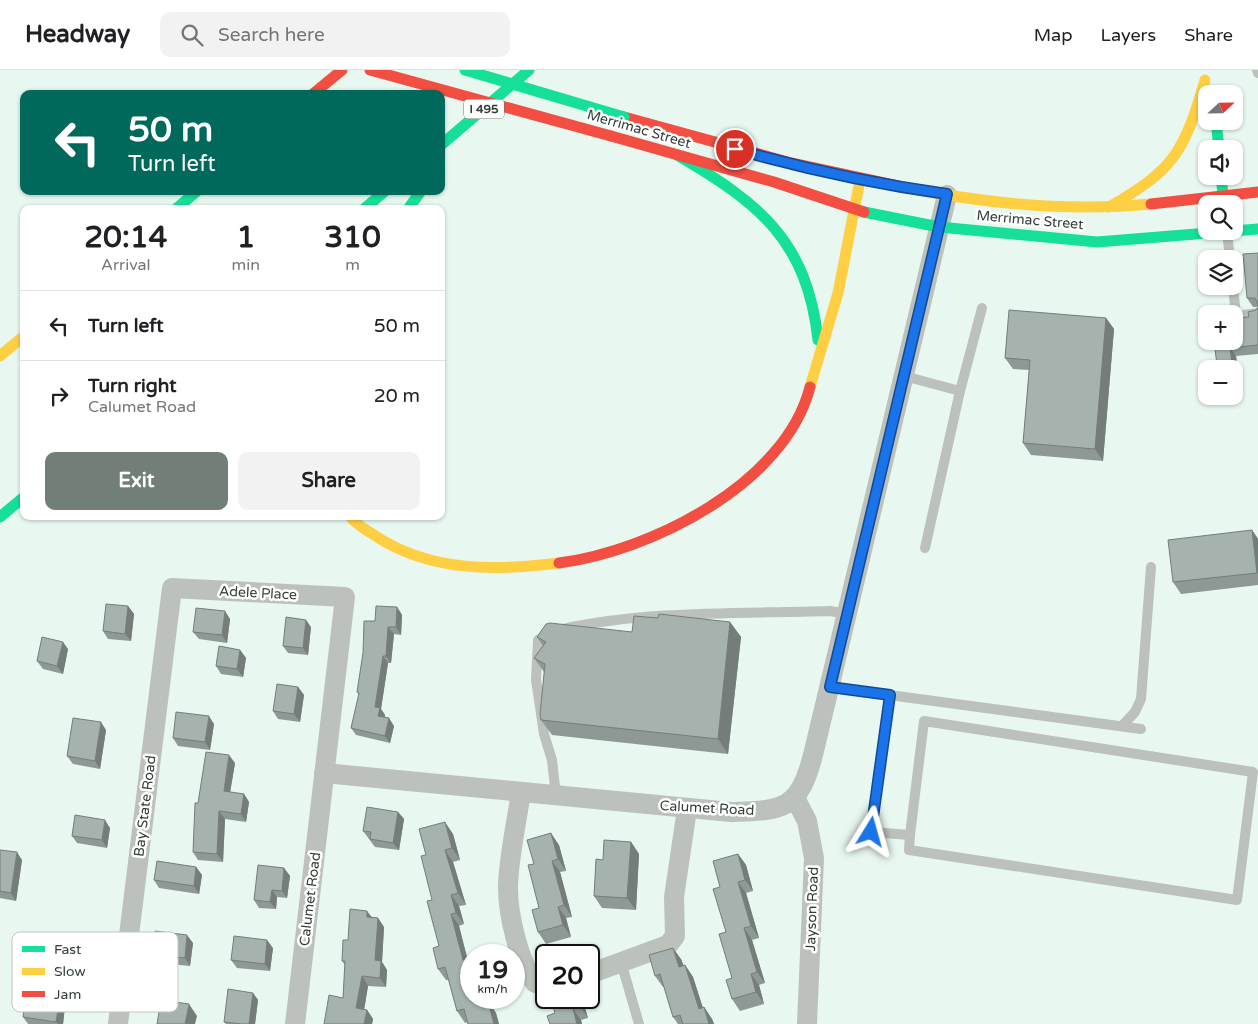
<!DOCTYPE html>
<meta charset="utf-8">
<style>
:root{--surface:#fff;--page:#f2f2f2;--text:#202124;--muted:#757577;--line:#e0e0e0;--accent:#727f78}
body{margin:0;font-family:"Varela Round",sans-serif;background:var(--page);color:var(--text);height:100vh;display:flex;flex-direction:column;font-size:19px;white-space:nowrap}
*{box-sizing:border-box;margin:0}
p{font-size:16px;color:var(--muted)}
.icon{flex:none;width:28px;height:28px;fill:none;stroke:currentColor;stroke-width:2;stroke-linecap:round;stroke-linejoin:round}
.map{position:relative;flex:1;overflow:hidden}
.details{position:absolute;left:20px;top:135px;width:425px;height:315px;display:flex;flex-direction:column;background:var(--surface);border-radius:10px;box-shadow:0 1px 4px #0004}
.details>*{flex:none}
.banner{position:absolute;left:20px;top:20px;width:425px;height:105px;border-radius:10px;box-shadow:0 1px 4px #0004;background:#00695c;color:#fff;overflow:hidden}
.needle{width:32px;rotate:68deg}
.buttons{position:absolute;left:1198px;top:15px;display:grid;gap:10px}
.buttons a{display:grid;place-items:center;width:45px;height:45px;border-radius:10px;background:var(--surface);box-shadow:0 1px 4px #0004;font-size:25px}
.speed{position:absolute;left:460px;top:874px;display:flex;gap:10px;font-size:25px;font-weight:700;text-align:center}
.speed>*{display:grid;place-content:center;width:65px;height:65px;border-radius:50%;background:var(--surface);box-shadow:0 1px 4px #0004;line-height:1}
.speed small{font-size:12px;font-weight:400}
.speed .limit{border:2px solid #111;border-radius:8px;background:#fff;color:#111}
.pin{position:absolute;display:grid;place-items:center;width:42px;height:42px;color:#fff;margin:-21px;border:2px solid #fff;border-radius:50%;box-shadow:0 1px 5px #0007}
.me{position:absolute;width:55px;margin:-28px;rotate:8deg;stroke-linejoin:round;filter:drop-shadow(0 0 4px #0008)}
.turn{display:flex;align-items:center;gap:18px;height:105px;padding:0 25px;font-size:22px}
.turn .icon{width:65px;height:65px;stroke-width:2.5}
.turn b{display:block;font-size:35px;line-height:42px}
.eta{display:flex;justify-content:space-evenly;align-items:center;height:85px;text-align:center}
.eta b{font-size:30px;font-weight:700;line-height:35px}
.action{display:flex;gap:10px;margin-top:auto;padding:10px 25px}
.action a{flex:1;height:58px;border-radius:10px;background:var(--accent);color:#fff;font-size:20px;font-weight:700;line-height:58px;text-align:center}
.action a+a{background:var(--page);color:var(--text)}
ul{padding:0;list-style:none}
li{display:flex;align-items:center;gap:15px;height:70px;padding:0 25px;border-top:1px solid var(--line)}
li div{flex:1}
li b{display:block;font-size:19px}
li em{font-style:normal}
header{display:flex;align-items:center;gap:30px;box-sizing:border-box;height:70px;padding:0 25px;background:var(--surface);border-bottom:1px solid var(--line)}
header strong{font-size:24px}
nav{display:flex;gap:28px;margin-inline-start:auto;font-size:18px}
.search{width:350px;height:45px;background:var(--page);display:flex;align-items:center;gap:12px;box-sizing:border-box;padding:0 18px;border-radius:10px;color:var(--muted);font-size:19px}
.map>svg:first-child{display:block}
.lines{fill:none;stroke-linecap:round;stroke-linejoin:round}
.lane{stroke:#bcc1bc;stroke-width:10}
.street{stroke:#bcc1bc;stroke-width:20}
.fast{stroke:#16e098;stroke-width:11}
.slow{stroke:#ffcf43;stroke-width:11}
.jam{stroke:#f24e42;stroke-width:11}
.fast-bridge{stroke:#16e098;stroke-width:11}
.jam-bridge{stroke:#f24e42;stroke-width:11}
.wall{fill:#8e9995}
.shaded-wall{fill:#747d79}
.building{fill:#a5b2ad;stroke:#747d79}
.route-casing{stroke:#114b97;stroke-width:12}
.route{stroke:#1a73e8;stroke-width:9}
.labels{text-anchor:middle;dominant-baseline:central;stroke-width:5;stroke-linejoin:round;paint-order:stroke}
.shield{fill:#fff;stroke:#707874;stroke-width:1}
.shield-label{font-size:12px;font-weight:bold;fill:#333e38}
.street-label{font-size:14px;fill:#333e38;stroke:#fff}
.key{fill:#fff;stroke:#c2c5c3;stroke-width:1}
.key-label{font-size:14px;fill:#333e38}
</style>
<header>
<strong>Headway</strong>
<div class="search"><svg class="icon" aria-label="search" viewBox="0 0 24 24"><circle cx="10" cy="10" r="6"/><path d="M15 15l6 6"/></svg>Search here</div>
<nav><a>Map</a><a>Layers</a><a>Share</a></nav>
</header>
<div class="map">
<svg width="1258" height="954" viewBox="0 0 1258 954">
<rect width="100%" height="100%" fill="#e8f8f0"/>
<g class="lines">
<!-- lane -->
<g class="lane">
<path d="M1257,0l1,3"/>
<path d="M1227,162l3,27"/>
<path d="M1233,216l3,30 22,-3"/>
<path d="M904,306l56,15 22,-83"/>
<path d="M925,478l35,-157"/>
<path d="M563,559c86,-19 179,-15 267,-18l17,3"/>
<path d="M550,564l-12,6 -2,40 8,54 8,26 4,36"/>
<path d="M830,617l311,42"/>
<path d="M890,625l-19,137 39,3 14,-114 329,51 -16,128 -328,-50 1,-15"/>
<path d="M1122,656l13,-14 6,-13 10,-132"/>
<path d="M621,892l18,62"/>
</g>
<!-- street -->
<g class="street">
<path d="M324,703l407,39c53,-1 68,-3 82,-57l134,-560"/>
<path d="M521,722c-4,29 -13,68 -13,96 0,27 11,74 27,95l11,2"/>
<path d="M795,728l12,23 7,37 -7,166"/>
<path d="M589,904l79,-29 7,-9 -1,-39 13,-88"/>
<path d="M118,954l54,-436 173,9 -50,427"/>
</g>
<!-- fast -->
<g class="fast">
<path d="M1216,51l3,28"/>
<path d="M441,75l88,-75"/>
<path d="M677,85c82,48 130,85 141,185"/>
<path d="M1221,106l3,28"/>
<path d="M176,139l21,-18"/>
<path d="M364,139l21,-18"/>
<path d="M408,139l13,-18"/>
<path d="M864,142l75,15 158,15 161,-13"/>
<path d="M1227,161v1"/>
<path d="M0,447l24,-20"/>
</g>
<!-- slow -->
<g class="slow">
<path d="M898,116c82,17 169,26 253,18"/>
<path d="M1109,137c66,-38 75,-55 96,-127"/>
<path d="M0,286l24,-20"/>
<path d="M810,317l28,-94 22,-113"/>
<path d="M350,446c6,9 15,13 24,19 55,37 121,36 185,28"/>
</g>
<!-- jam -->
<g class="jam">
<path d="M313,24l29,-24"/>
<path d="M624,47l167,46 107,23"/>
<path d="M611,66l163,46 90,30"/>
<path d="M1151,134l107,-12"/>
<path d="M559,493c92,-12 226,-79 251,-176"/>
</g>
<!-- fast-bridge -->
<path class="fast-bridge" d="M465,0l159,47"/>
<!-- jam-bridge -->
<path class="jam-bridge" d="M370,0l241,66"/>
</g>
<!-- wall -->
<g class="wall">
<path d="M1258,183v54h-5l-6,-9z"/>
<path d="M1258,237v47l-22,2 2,16h-4v-3h-15l-2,-4 32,-48z"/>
<path d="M1106,248l8,11 -11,132 -72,-6 -8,-12 6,-73 -16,-1 -8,-11z"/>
<path d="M1252,460l6,9v46l-77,9 -8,-12z"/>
<path d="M128,536l6,8 -3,27 -23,-2 -5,-8z"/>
<path d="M397,537l5,8 -1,20 -7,-1 -3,29h-3l-7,46 4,6v2l9,9 -4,17 -34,-8 -5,-7 8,-33 -2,-3 6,-39 12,-32z"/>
<path d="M658,548l72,4 11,15 -13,117 -176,-19 -11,-15 3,-48 -10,-14 9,-12 -6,-9 95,-5z"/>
<path d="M230,549l-3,24 -28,-4 -6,-7z"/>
<path d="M311,557l-3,28 -20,-2 -5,-7z"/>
<path d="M68,579l-5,25 -20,-5 -6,-8z"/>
<path d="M240,580l6,8 -3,19 -22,-3 -5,-8z"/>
<path d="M298,617l6,8 -4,27 -22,-3 -5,-8z"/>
<path d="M214,654l-4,26 -32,-4 -5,-8z"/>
<path d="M106,660l-6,39 -27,-5 -6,-8z"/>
<path d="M235,693l-5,29 14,2 5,8 -3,20 -21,-3 -2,43 -25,-2 -5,-8 5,-49z"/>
<path d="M398,742l6,7 -5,31 -24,-3 -12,-16z"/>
<path d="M110,758l-3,20 -30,-5 -5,-7z"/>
<path d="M453,764l7,26 -7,2 13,43 -7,1 5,18 -5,2 8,33 19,43 2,-1 8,12 3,11h-31v-2l-3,1 -8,-12 -8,-31h-3l-8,-11 1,-23 -13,-91z"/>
<path d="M631,772l8,12 -3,56 -34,-2 -8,-12 9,-36z"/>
<path d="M559,775l7,26 -6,1 12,45 -6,1 5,19 -25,7 -8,-12 1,-24 -5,-44z"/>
<path d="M0,780l22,10 -6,41 -16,-3z"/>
<path d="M738,784l8,11 7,26 -7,2 13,45 -7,2 13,43 -6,2 5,19 -24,7 -8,-12v-21l-12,-91z"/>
<path d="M196,797l6,8 -3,19 -40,-6 -5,-8z"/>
<path d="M284,798l6,8 -3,22 -10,-1 -1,12 -17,-1 -5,-8z"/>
<path d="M372,847l6,1 6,9 -2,35 5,8 -1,17 -18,-1 -4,23 3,1 6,9 -1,5h-48l19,-26 2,-33 -3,-4 6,-21z"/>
<path d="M193,873l-3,23 -32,-3 -6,-8z"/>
<path d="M273,878l-3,23 -33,-3 -6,-8z"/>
<path d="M681,889l3,7 1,-1 8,12 10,31 1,-1 8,12 2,5h-36l-5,-7 -9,-30h-1l-8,-11z"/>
<path d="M61,921l5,7 -3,26h-35l-5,-7 8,-23z"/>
<path d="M253,923l5,7 -3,24h-29l-2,-2z"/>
<path d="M550,928h32l6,20 -7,2 1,4h-32l5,-11z"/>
</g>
<!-- shaded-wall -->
<g class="shaded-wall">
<path d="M1106,248l8,11 -11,132 -8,-12z"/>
<path d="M1230,278l6,8 2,16 -6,-9z"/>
<path d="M1252,460l6,9v35l-1,-1z"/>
<path d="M128,536l6,8 -3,27 -6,-7z"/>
<path d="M397,537l5,8 -1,20 -5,-8z"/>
<path d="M225,541l5,8 -3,24 -5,-8z"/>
<path d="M306,550l5,7 -3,28 -5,-7z"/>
<path d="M730,552l11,15 -13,117 -10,-15z"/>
<path d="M388,557l6,7 -3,29 -5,-7z"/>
<path d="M63,572l5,7 -5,25 -6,-8z"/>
<path d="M240,580l6,8 -3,19 -6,-8z"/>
<path d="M383,586l5,7 -7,46 4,6 -2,8 -5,-7 -3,-9z"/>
<path d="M298,617l6,8 -4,27 -6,-8z"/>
<path d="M209,646l5,8 -4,26 -5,-8z"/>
<path d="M389,648l5,8 -4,17 -5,-7z"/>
<path d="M101,652l5,8 -6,39 -5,-8z"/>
<path d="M229,685l6,8 -6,36 -5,-8z"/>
<path d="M244,724l5,8 -3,20 -5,-8z"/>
<path d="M219,741l6,8 -2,43 -6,-8z"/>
<path d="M398,742l6,7 -5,31 -6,-7z"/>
<path d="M105,750l5,8 -3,20 -5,-8z"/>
<path d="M445,752l8,12 7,26 -8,-12z"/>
<path d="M551,763l8,12 7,26 -8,-12z"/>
<path d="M631,772l8,12 -3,56 -9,-12z"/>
<path d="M445,780l8,12 13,43 -8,-12z"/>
<path d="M17,782l5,8 -6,41 -5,-8z"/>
<path d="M738,784l8,11 7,26 -8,-11z"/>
<path d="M552,791l8,11 12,45 -8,-12z"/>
<path d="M196,797l6,8 -3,19 -5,-8z"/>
<path d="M284,798l6,8 -3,22 -5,-7z"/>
<path d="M738,812l8,11 13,45 -8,-12z"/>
<path d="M272,820l5,7 -1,12 -6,-7z"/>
<path d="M451,825l8,11 5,18 -8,-11z"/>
<path d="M558,837l8,11 5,19 -8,-12z"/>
<path d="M367,841l7,9 -7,-3z"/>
<path d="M451,844l8,12 12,46 -8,-12z"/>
<path d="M378,848l6,9 -2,35 5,8 -1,17 -6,-9 -5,-18z"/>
<path d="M744,858l8,12 13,43 -8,-11z"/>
<path d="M187,865l6,8 -3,23 -5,-8z"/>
<path d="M267,870l6,8 -3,23 -5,-7z"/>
<path d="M673,878l8,11 7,20 -9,-12z"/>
<path d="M685,895l8,12 14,44 -8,-12z"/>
<path d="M751,904l8,11 5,19 -8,-12z"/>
<path d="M362,906l6,10 -5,31 -7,-9z"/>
<path d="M61,921l5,7 -3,26h-5l-2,-2z"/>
<path d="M253,923l5,7 -3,24h-6z"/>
<path d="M480,928h5l5,16 -8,-11z"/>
<path d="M577,928h5l6,20 -8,-12z"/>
<path d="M488,931l8,12 3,11h-5z"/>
<path d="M189,934l8,12 -2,8h-10z"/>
<path d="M704,937l8,12 2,5h-5z"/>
<path d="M573,939l8,11 1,4h-5z"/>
<path d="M367,940l6,9 -1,5h-8z"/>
</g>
<!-- building -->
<g class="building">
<path d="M1258,183v52l-3,-7h-8l-4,-44z"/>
<path d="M1258,237v38l-28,3 2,15 -15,2 -3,-24h20v-23l15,-1 -1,-5 8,-2z"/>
<path d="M1009,240l97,8 -11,131 -72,-6 7,-83 -25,-2z"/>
<path d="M1252,460l5,43 -84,9 -5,-42z"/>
<path d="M106,534l22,2 -3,28 -22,-3z"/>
<path d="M376,536l21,1 -1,20h-8l-2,29h-3l-8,51 5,1 -2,8 11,2 -4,18 -34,-8 8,-35 -2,-1 6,-39 1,-32h11z"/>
<path d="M196,538l29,3 -3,24 -29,-3z"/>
<path d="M659,544l71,8 -12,117 -177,-19 -1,-6 5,-50 -11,-6 12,-16 -9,-5 9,-13 4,-1 82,9 2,-16 24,2z"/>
<path d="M286,547l20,3 -3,28 -20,-2z"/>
<path d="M42,567l21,5 -6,24 -20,-5z"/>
<path d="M219,576l21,4 -3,19 -21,-3z"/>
<path d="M277,614l21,3 -4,27 -21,-3z"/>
<path d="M176,642l33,4 -4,26 -32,-4z"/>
<path d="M73,648l28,4 -6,39 -28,-5z"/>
<path d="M206,682l23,3 -5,36 20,3 -3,20 -22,-3 -2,43 -24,-2 2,-49h3z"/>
<path d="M367,737l31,5 -5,31 -23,-4 1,-7 -8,-1z"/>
<path d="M75,745l30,5 -3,20 -30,-4z"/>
<path d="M445,752l7,26 -7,2 13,43 -7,2 5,18 -5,1 12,46 7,-2 1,7v33h9l2,5 6,-2 6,23h-26l-4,-15 -7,2 -12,-44 -7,2 -5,-21 6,-2 -12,-45 5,-1 -11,-44 5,-1 -7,-26z"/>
<path d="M551,763l7,26 -6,2 12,44 -6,2 5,18 -25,7 -6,-22 7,-2 -11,-43 6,-1 -7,-24z"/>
<path d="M604,770l27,2 -4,56 -33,-2 2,-37 7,1z"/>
<path d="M0,780l17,2 -6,41 -11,-2z"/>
<path d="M738,784l7,26 -7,2 13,44 -7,2 13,44 -6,2 5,18 -24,7 -6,-19 6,-2 -13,-44 7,-2 -13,-43 7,-2 -7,-26z"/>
<path d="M157,791l39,6 -2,19 -40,-6z"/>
<path d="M258,795l26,3 -2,23 -10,-1 -2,12 -16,-2z"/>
<path d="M350,839l17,2v6l11,1 -3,42 6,1 -1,17 -18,-2 -6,32 11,2 -3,14h-40l5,-29 14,3 2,-37h-3l1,-21h5z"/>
<path d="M155,861l32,4 -2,23 -33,-3z"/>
<path d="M234,866l33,4 -2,24 -34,-4z"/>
<path d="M673,878l6,19 6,-2 14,44 5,-2 5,17h-26l-3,-9 -7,2 -13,-43 -5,2 -6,-21z"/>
<path d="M32,917l29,4 -5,31 -33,-5 3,-24 5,1z"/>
<path d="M228,919l25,4 -4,31h-7l-18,-2z"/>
<path d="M550,928h27l3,8 -7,3 4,15h-27l-3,-8 8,-3z"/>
<path d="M161,930l28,4 -4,20h-28z"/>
</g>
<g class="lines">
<defs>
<path id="route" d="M735,79c70,20 140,35 212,45l-117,493 60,8 -19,137"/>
</defs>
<!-- route casing -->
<use href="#route" class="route-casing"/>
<!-- route -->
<use href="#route" class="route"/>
</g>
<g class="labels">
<!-- shield labels -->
<rect class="shield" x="464" y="29.5" width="40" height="19" rx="4"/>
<g class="shield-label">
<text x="484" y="39">I 495</text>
</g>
<!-- street labels -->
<g class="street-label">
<text transform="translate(639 59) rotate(16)">Merrimac Street</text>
<text transform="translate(1030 150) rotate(5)">Merrimac Street</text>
<text transform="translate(258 523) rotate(3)">Adele Place</text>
<text transform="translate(145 736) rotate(-83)">Bay State Road</text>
<text transform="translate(707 738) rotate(3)">Calumet Road</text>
<text transform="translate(310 829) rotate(-83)">Calumet Road</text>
<text transform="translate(812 839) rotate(-88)">Jayson Road</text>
</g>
</g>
<!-- legend -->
<rect x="12" y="862" width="166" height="80" rx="8" class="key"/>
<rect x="22" y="876" width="23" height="6" fill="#16e098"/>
<rect x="22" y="898" width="23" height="7" fill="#ffcf43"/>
<rect x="22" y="921" width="23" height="6" fill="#f24e42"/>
<g class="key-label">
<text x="54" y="884">Fast</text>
<text x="54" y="906">Slow</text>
<text x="54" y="929">Jam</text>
</g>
</svg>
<div class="buttons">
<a><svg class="needle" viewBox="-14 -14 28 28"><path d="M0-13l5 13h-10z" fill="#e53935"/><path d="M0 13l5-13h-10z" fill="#757577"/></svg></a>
<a><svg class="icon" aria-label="sound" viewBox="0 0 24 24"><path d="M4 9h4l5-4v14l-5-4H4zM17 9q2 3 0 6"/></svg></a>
<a><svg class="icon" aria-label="search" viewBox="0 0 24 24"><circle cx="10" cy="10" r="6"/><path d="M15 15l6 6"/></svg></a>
<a><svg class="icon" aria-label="layers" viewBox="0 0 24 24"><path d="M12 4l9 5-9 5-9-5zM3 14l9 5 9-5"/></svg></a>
<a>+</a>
<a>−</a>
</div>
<div class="speed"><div>19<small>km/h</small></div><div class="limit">20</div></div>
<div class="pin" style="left:735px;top:79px;background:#d93025"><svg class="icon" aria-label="arrive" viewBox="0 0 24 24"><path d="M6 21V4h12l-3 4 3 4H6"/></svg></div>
<svg class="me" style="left:871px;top:762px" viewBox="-20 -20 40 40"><path d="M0-17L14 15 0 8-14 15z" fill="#1a73e8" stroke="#fff" stroke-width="4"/></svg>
<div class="banner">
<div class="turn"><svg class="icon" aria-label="left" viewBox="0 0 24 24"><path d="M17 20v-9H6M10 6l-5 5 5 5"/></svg><div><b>50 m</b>Turn left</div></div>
</div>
<section class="details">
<div class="eta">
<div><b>20:14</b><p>Arrival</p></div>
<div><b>1</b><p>min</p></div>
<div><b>310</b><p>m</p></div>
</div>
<ul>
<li><svg class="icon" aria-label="left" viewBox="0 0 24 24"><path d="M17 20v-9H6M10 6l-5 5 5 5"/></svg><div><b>Turn left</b></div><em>50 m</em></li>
<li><svg class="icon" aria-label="right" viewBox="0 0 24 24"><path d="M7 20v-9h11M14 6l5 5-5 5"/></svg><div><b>Turn right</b><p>Calumet Road</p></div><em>20 m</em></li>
</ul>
<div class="action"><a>Exit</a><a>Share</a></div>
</section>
</div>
